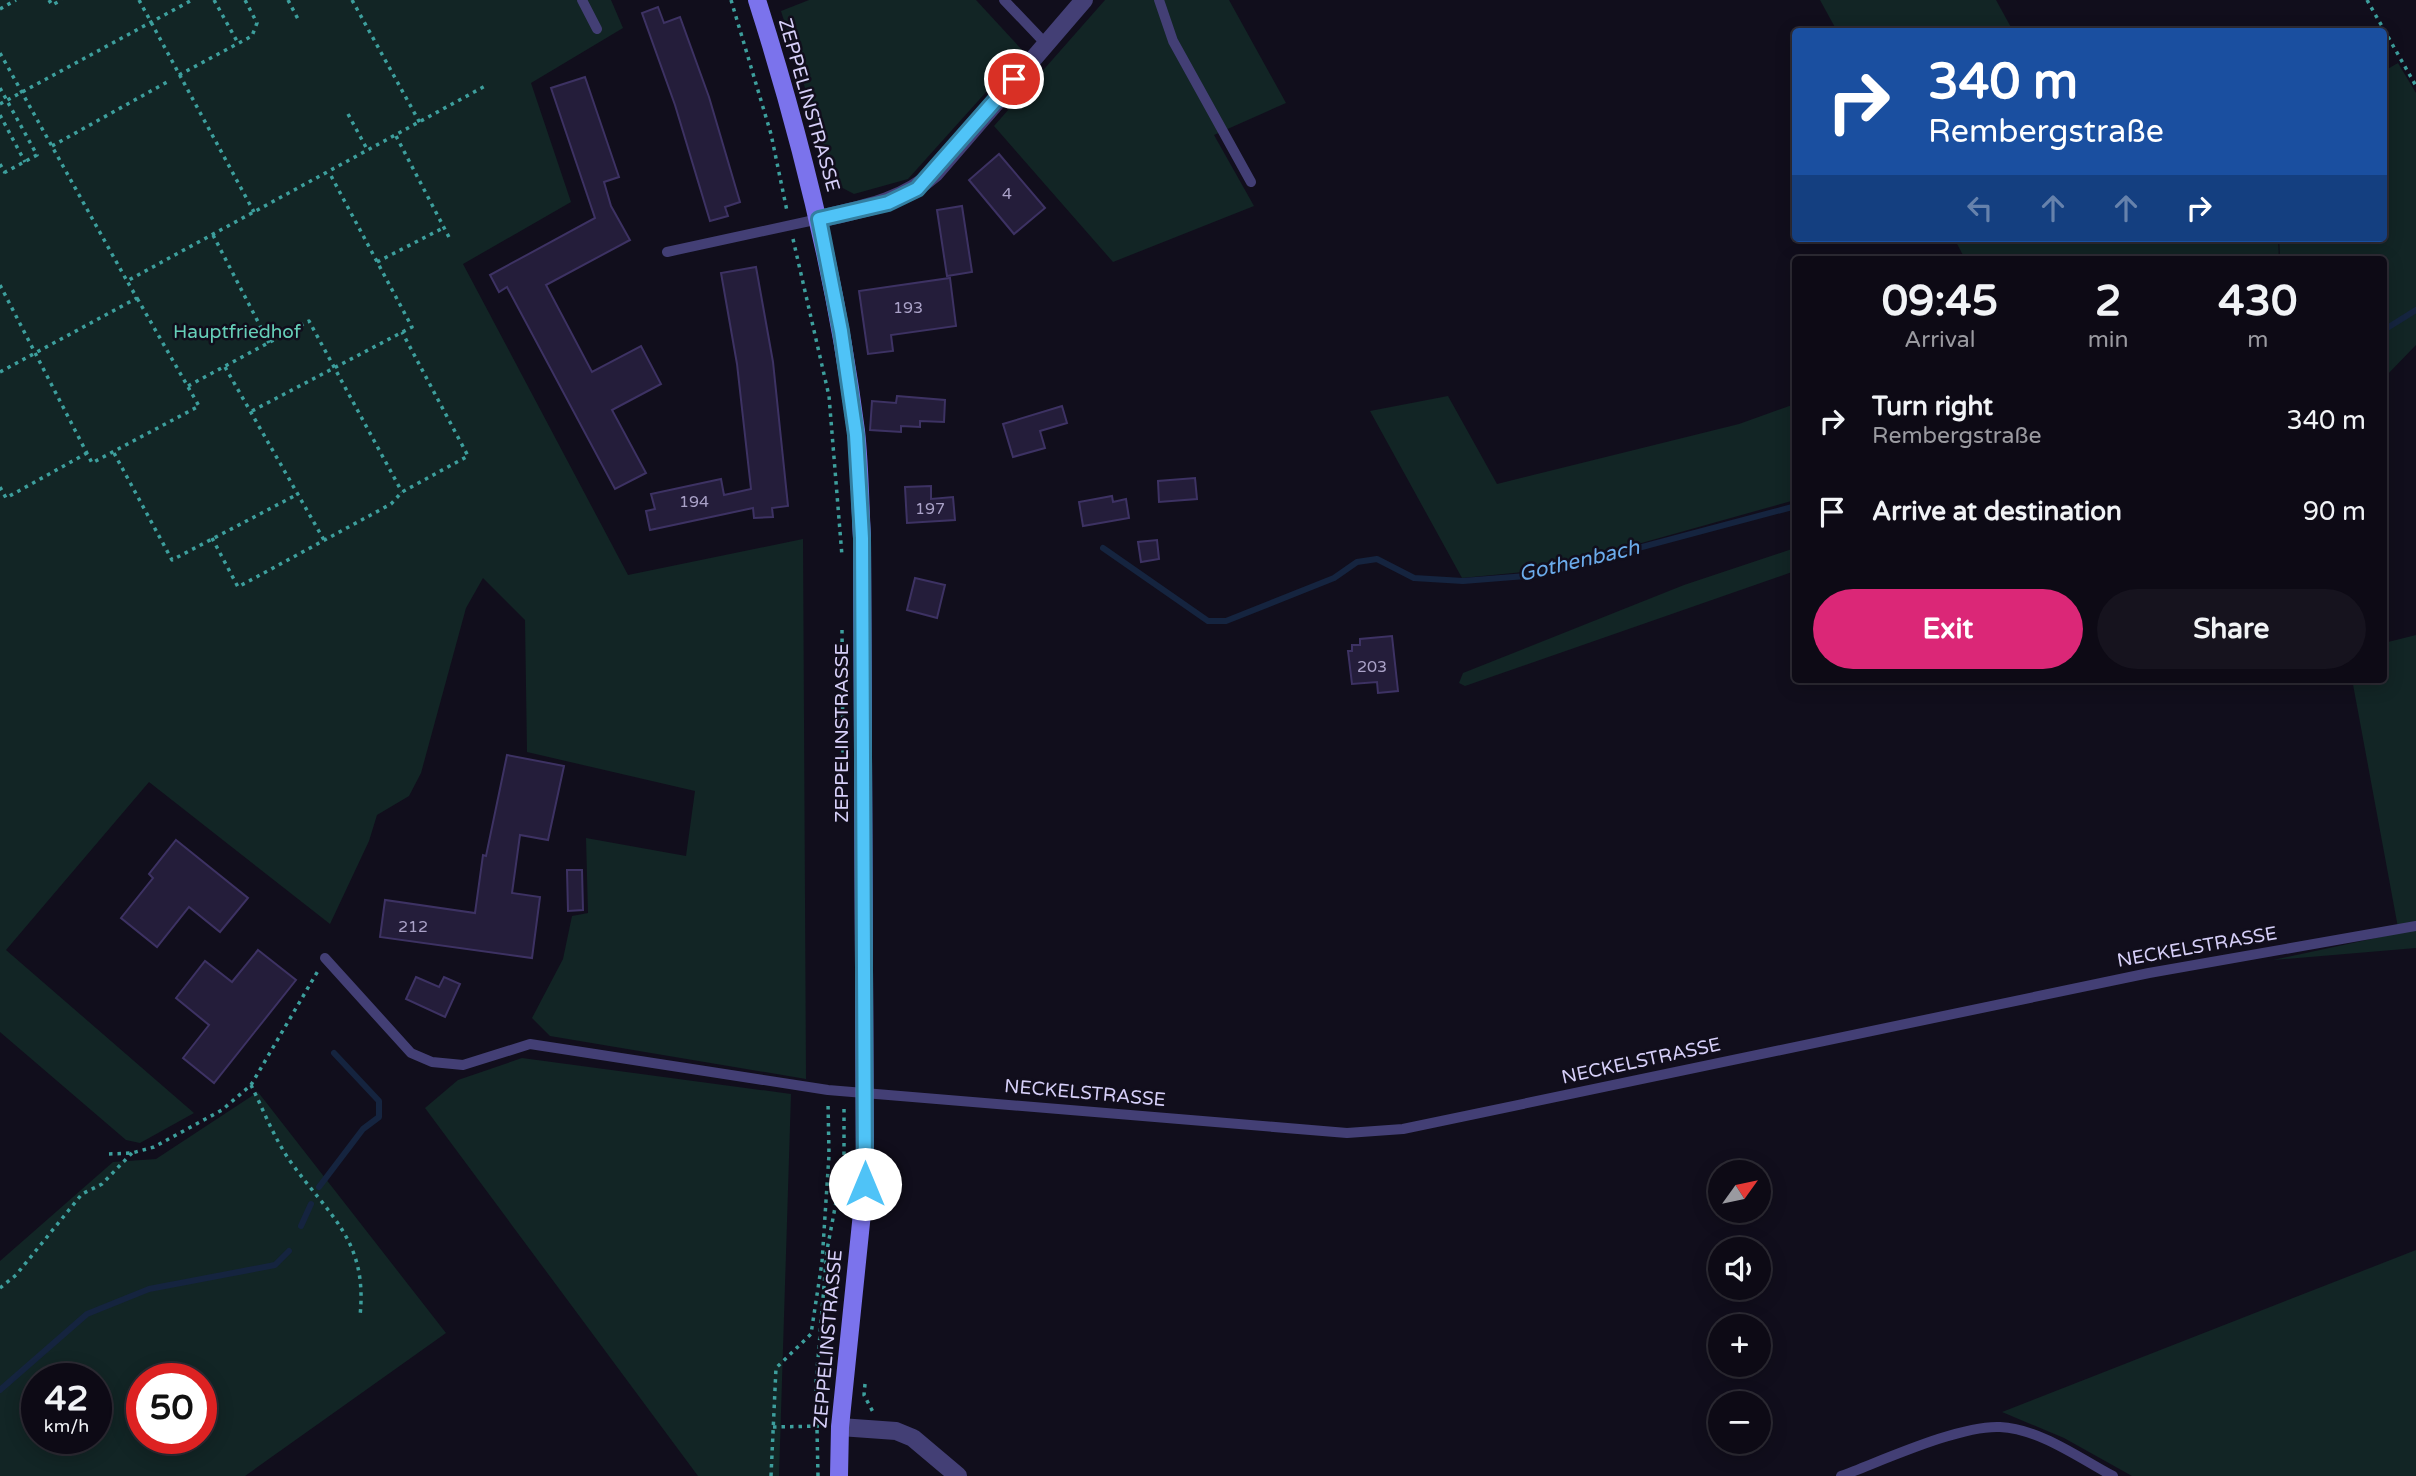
<!DOCTYPE html>
<meta charset="utf-8">
<style>
:root{--surface:#0d0a15;--page:#16131e;--text:#f1f3f6;--muted:#9a9aa0;--line:#2d2b34;--accent:#db2777}
body{margin:0;font-family:"Varela Round",sans-serif;background:var(--page);color:var(--text);height:100vh;display:flex;flex-direction:column;font-size:26px;white-space:nowrap}
*{box-sizing:border-box;margin:0}
p{font-size:23px;color:var(--muted)}
.icon{flex:none;width:38px;height:38px;fill:none;stroke:currentColor;stroke-width:2;stroke-linecap:round;stroke-linejoin:round}
.map{position:relative;flex:1;overflow:hidden}
.drawer{position:absolute;left:1792px;top:256px;width:595px;height:427px;display:flex;flex-direction:column;background:var(--surface);border-radius:7px;box-shadow:0 4px 18px #0003,0 0 0 2px var(--line)}
.drawer>*{flex:none}
.banner{position:absolute;left:1792px;top:28px;width:595px;height:214px;border-radius:7px;box-shadow:0 4px 18px #0003,0 0 0 2px var(--line);background:#1a4fa0;color:#fff;overflow:hidden}
.needle{width:46px;rotate:57deg}
.buttons{position:absolute;left:1708px;top:1160px;display:grid;gap:14px}
.buttons a{display:grid;place-items:center;width:63px;height:63px;border-radius:50%;background:var(--surface);box-shadow:0 4px 18px #0003,0 0 0 2px var(--line);font-size:35px}
.speed{position:absolute;left:21px;top:1363px;display:flex;gap:14px;font-size:35px;font-weight:700;text-align:center}
.speed>*{display:grid;place-content:center;width:91px;height:91px;border-radius:50%;background:var(--surface);box-shadow:0 4px 18px #0003,0 0 0 2px var(--line);line-height:1}
.speed small{font-size:18px;font-weight:400}
.speed .limit{border:10px solid #d22;background:#fff;color:#111}
.pin{position:absolute;display:grid;place-items:center;width:60px;height:60px;color:#fff;margin:-30px;border:4px solid #fff;border-radius:50%;box-shadow:0 2px 7px #0007}
.me{position:absolute;width:77px;margin:-38px;rotate:0deg;stroke-linejoin:round;filter:drop-shadow(0 0 5px #0008)}
.turn{display:flex;align-items:center;gap:24px;height:147px;padding:0 21px;font-size:32px}
.turn .icon{width:91px;height:91px;stroke-width:2.5}
.turn b{display:block;font-size:49px;line-height:60px}
.lanes{display:flex;align-items:center;height:66px;padding:0 21px;background:#0003;justify-content:center;gap:35px;direction:ltr}
.lanes .off{opacity:.35}
.eta{display:flex;justify-content:space-evenly;align-items:center;height:119px;text-align:center}
.eta b{font-size:42px;font-weight:700;line-height:49px}
.action{display:flex;gap:14px;margin-top:auto;padding:14px 21px}
.action a{flex:1;height:80px;border-radius:42px;background:var(--accent);color:#fff;font-size:28px;font-weight:700;line-height:80px;text-align:center}
.action a+a{background:var(--page);color:var(--text)}
ul{padding:0;list-style:none}
li{display:flex;align-items:center;gap:21px;height:91px;padding:0 21px}
li div{flex:1}
li b{display:block;font-size:26px}
li em{font-style:normal}
.map>svg:first-child{display:block}
.green{fill:#122525;fill-rule:evenodd}
.lines{fill:none;stroke-linecap:round;stroke-linejoin:round}
.stream{stroke:#15243f;stroke-width:6}
.building{fill:#241d3a;stroke:#3d3263;stroke-width:2}
.path{stroke:#3d9f9d;stroke-width:3.5;stroke-dasharray:3.5 5;stroke-linecap:butt}
.lane{stroke:#433f75;stroke-width:10}
.street{stroke:#433f75;stroke-width:18}
.secondary{stroke:#7b73ec;stroke-width:18}
.route-casing{stroke:#337fa1;stroke-width:18}
.route{stroke:#4fc3f7;stroke-width:12}
.labels{text-anchor:middle;dominant-baseline:central;stroke-width:5;stroke-linejoin:round;paint-order:stroke}
.number-label{font-size:16px;fill:#aaa2c8}
.street-label{font-size:19px;fill:#d6cff8;stroke:#110e1c}
.park-label{font-size:19px;fill:#66ceb8;stroke:#110e1c}
.water-label{font-size:21px;font-style:italic;fill:#6babeb;stroke:#110e1c}
</style>
<div class="map">
<svg width="2416" height="1476" viewBox="0 0 2416 1476">
<rect width="100%" height="100%" fill="#110e1c"/>
<!-- green -->
<g class="green">
<path d="M0,0h611l12,28 -92,55 40,119 -108,62 165,311 175,-36 3,540 -256,-43 -18,-18 31,-59 9,-43 16,-3 -2,-75 100,18 9,-65 -168,-39 -2,-132 -42,-42 -17,30 -45,165 -12,23 -32,19 -8,26 -39,83 -181,-142 -143,168 188,163 -54,30 -14,-3 -126,-108z"/>
<path d="M809,0h167l47,51 -115,128 -54,15 -19,-10 -54,-173z"/>
<path d="M1105,0h124l57,103 -72,32 40,71 -141,56 -119,-136z"/>
<path d="M1820,0h176l17,31h-176z"/>
<path d="M2398,63l18,30v252l-32,33v-119h-104l-1,-21h105v-167z"/>
<path d="M1954,238h324l1,21h-314z"/>
<path d="M1448,396l49,88 242,-60 56,-20v96l-250,70 -83,8 -92,-167z"/>
<path d="M1795,548v23l-330,115 -6,-3 4,-10 221,-88z"/>
<path d="M2416,635v313l-143,12 126,-27 -47,-254h32v-36z"/>
<path d="M522,1058l269,36 -12,382h-81l-273,-368 33,-28z"/>
<path d="M258,1092l188,241 -201,143h-245v-215l113,-99 43,-3zM37,1379h59v59h-59zM142,1379h59v59h-59z"/>
<path d="M2416,1250v226h-284l-68,-38 -62,-26z"/>
</g>
<g class="lines">
<!-- stream -->
<g class="stream">
<path d="M2384,330l32,-20"/>
<path d="M1103,548l105,73h18l108,-43 23,-16 20,-3 37,19 49,3 74,-6 259,-69"/>
<path d="M319,1187l44,-58 16,-12v-16l-45,-48"/>
<path d="M301,1226l10,-22"/>
<path d="M0,1390l87,-76 62,-25 126,-24 14,-14"/>
</g>
</g>
<!-- building -->
<g class="building">
<path d="M658,7l6,16 16,-6 29,80 31,105 -15,5 3,9 -18,5 -35,-116 -33,-92z"/>
<path d="M585,77l34,100 -15,5 7,24 19,34 -84,45 46,87 49,-26 20,38 -49,26 34,63 -31,16 -108,-202 -8,5 -9,-17 105,-57 -44,-130z"/>
<path d="M999,154l46,54 -31,26 -45,-54z"/>
<path d="M962,206l10,66 -25,4 -10,-66z"/>
<path d="M756,267l17,95 15,144 -16,2 1,9 -19,1 -1,-10 -103,22 -4,-19 9,-2 -4,-15 70,-15 3,16 27,-6 -14,-125 -16,-91z"/>
<path d="M950,278l6,48 -65,9 2,16 -25,3 -9,-63z"/>
<path d="M897,396l48,4 -1,22 -24,-1v6l-19,-1v6l-31,-2 2,-29 24,2z"/>
<path d="M1062,406l5,17 -27,8 5,17 -32,9 -10,-33z"/>
<path d="M1195,478l2,21 -38,3 -1,-21z"/>
<path d="M931,486v13l22,-2 2,23 -48,3 -2,-36z"/>
<path d="M1112,496l1,6 13,-3 3,19 -46,8 -4,-24z"/>
<path d="M1157,540l2,19 -18,3 -3,-20z"/>
<path d="M915,578l30,7 -8,33 -30,-8z"/>
<path d="M1392,636l6,55 -20,2 -1,-11 -25,2 -4,-33h4v-6h8v-6z"/>
<path d="M507,755l57,11 -16,74 -28,-5 -8,58 28,4 -8,61 -152,-21 5,-37 90,13 8,-58 3,1z"/>
<path d="M176,840l72,58 -28,34 -31,-25 -32,40 -36,-29 32,-40 -4,-4z"/>
<path d="M567,870h15l1,40 -15,1z"/>
<path d="M258,950l38,30 -82,103 -31,-25 26,-33 -33,-27 29,-37 27,21z"/>
<path d="M416,977l23,10 5,-10 16,7 -15,33 -39,-18z"/>
</g>
<g class="lines">
<!-- path -->
<g class="path">
<path d="M49,0l3,5 10,-5"/>
<path d="M139,0l115,212"/>
<path d="M214,0l24,43"/>
<path d="M288,0l11,21"/>
<path d="M352,0l68,123"/>
<path d="M731,0l40,134 16,77"/>
<path d="M2367,0l49,86"/>
<path d="M0,9l16,-9"/>
<path d="M0,53l127,228"/>
<path d="M179,75l73,-39 5,-13 -12,-23"/>
<path d="M0,88l37,67 -37,20"/>
<path d="M0,104l192,-104"/>
<path d="M348,114l20,37"/>
<path d="M0,115l25,47"/>
<path d="M396,136l55,105"/>
<path d="M52,146l117,-65"/>
<path d="M0,164l5,9"/>
<path d="M213,235l56,108"/>
<path d="M793,239l36,157 13,160"/>
<path d="M377,262l66,-34"/>
<path d="M0,285l92,178 107,-57 -62,-108"/>
<path d="M225,367l99,173"/>
<path d="M0,372l137,-74 -10,-17 360,-196"/>
<path d="M188,386l121,-65 93,171"/>
<path d="M252,411l160,-84 -83,-155"/>
<path d="M114,453l58,107 126,-66"/>
<path d="M0,487l6,11 81,-45"/>
<path d="M212,538l26,49 153,-83 11,-12 66,-36 -66,-124"/>
<path d="M842,630l1,129"/>
<path d="M251,1085c12,24 23,53 39,76 39,55 78,79 70,155"/>
<path d="M109,1154l23,-1 22,-6 68,-37 29,-25 68,-116"/>
<path d="M0,1288l16,-13 66,-81 20,-10 30,-31"/>
<path d="M865,1384l-1,11 9,17"/>
<path d="M773,1427l51,-1"/>
<path d="M771,1476l5,-108 35,-34 11,-72 7,-107 -1,-53"/>
<path d="M818,1476l-2,-93 11,-133 17,-90v-54"/>
</g>
<!-- lane -->
<g class="lane">
<path d="M582,0l15,29"/>
<path d="M1004,0l41,43"/>
<path d="M1159,0l14,41 78,141"/>
<path d="M667,252l152,-33"/>
<path d="M325,958l86,95 21,9 31,3 67,-21 298,46 519,43 56,-4 746,-156 267,-47"/>
<path d="M1841,1476c41,-15 118,-51 159,-49 40,2 79,31 113,49"/>
</g>
<!-- street -->
<g class="street">
<path d="M819,219c43,-10 82,-16 116,-46l149,-173"/>
<path d="M840,1427l56,4 17,7 45,38"/>
</g>
<!-- secondary -->
<path class="secondary" d="M757,0c45,141 80,284 99,431 4,36 4,72 6,107l3,646 -25,243 -1,49"/>
</g>
<g class="lines">
<defs>
<path id="route" d="M865,1184l-3,-646 -6,-103 -15,-104 -22,-112 69,-16 29,-14 97,-110"/>
</defs>
<!-- route casing -->
<use href="#route" class="route-casing"/>
<!-- route -->
<use href="#route" class="route"/>
</g>
<g class="labels">
<!-- number labels -->
<g class="number-label">
<text x="1007" y="194">4</text>
<text x="908" y="308">193</text>
<text x="694" y="502">194</text>
<text x="930" y="509">197</text>
<text x="1372" y="667">203</text>
<text x="413" y="927">212</text>
</g>
<!-- street labels -->
<g class="street-label">
<text transform="translate(809 105) rotate(74)">ZEPPELINSTRASSE</text>
<text transform="translate(842 733) rotate(-90)">ZEPPELINSTRASSE</text>
<text transform="translate(2197 947) rotate(-10)">NECKELSTRASSE</text>
<text transform="translate(1641 1061) rotate(-12)">NECKELSTRASSE</text>
<text transform="translate(1085 1093) rotate(5)">NECKELSTRASSE</text>
<text transform="translate(828 1339) rotate(-85)">ZEPPELINSTRASSE</text>
</g>
<!-- park labels -->
<g class="park-label">
<text x="237" y="332">Hauptfriedhof</text>
</g>
<!-- water labels -->
<g class="water-label">
<text transform="translate(1579 561) rotate(-13)">Gothenbach</text>
</g>
</g>
</svg>
<div class="buttons">
<a><svg class="needle" viewBox="-14 -14 28 28"><path d="M0-13l5 13h-10z" fill="#e53935"/><path d="M0 13l5-13h-10z" fill="#9a9aa0"/></svg></a>
<a><svg class="icon" aria-label="sound" viewBox="0 0 24 24"><path d="M4 9h4l5-4v14l-5-4H4zM17 9q2 3 0 6"/></svg></a>
<a>+</a>
<a>−</a>
</div>
<div class="speed"><div>42<small>km/h</small></div><div class="limit">50</div></div>
<div class="pin" style="left:1014px;top:79px;background:#d93025"><svg class="icon" aria-label="arrive" viewBox="0 0 24 24"><path d="M6 21V4h12l-3 4 3 4H6"/></svg></div>
<svg class="me" style="left:865px;top:1184px" viewBox="-20 -20 40 40"><circle r="19" fill="#fff"/><path d="M0-13L10 11 0 6-10 11z" fill="#4fc3f7"/></svg>
<div class="banner">
<div class="turn"><svg class="icon" aria-label="right" viewBox="0 0 24 24"><path d="M7 20v-9h11M14 6l5 5-5 5"/></svg><div><b>340 m</b>Rembergstraße</div></div>
<div class="lanes"><svg class="icon off" aria-label="left" viewBox="0 0 24 24"><path d="M17 20v-9H6M10 6l-5 5 5 5"/></svg><svg class="icon off" aria-label="ahead" viewBox="0 0 24 24"><path d="M12 20V5M6 11l6-6 6 6"/></svg><svg class="icon off" aria-label="ahead" viewBox="0 0 24 24"><path d="M12 20V5M6 11l6-6 6 6"/></svg><svg class="icon" aria-label="right" viewBox="0 0 24 24"><path d="M7 20v-9h11M14 6l5 5-5 5"/></svg></div>
</div>
<section class="drawer">
<div class="eta">
<div><b>09:45</b><p>Arrival</p></div>
<div><b>2</b><p>min</p></div>
<div><b>430</b><p>m</p></div>
</div>
<ul>
<li><svg class="icon" aria-label="right" viewBox="0 0 24 24"><path d="M7 20v-9h11M14 6l5 5-5 5"/></svg><div><b>Turn right</b><p>Rembergstraße</p></div><em>340 m</em></li>
<li><svg class="icon" aria-label="arrive" viewBox="0 0 24 24"><path d="M6 21V4h12l-3 4 3 4H6"/></svg><div><b>Arrive at destination</b></div><em>90 m</em></li>
</ul>
<div class="action"><a>Exit</a><a>Share</a></div>
</section>
</div>
